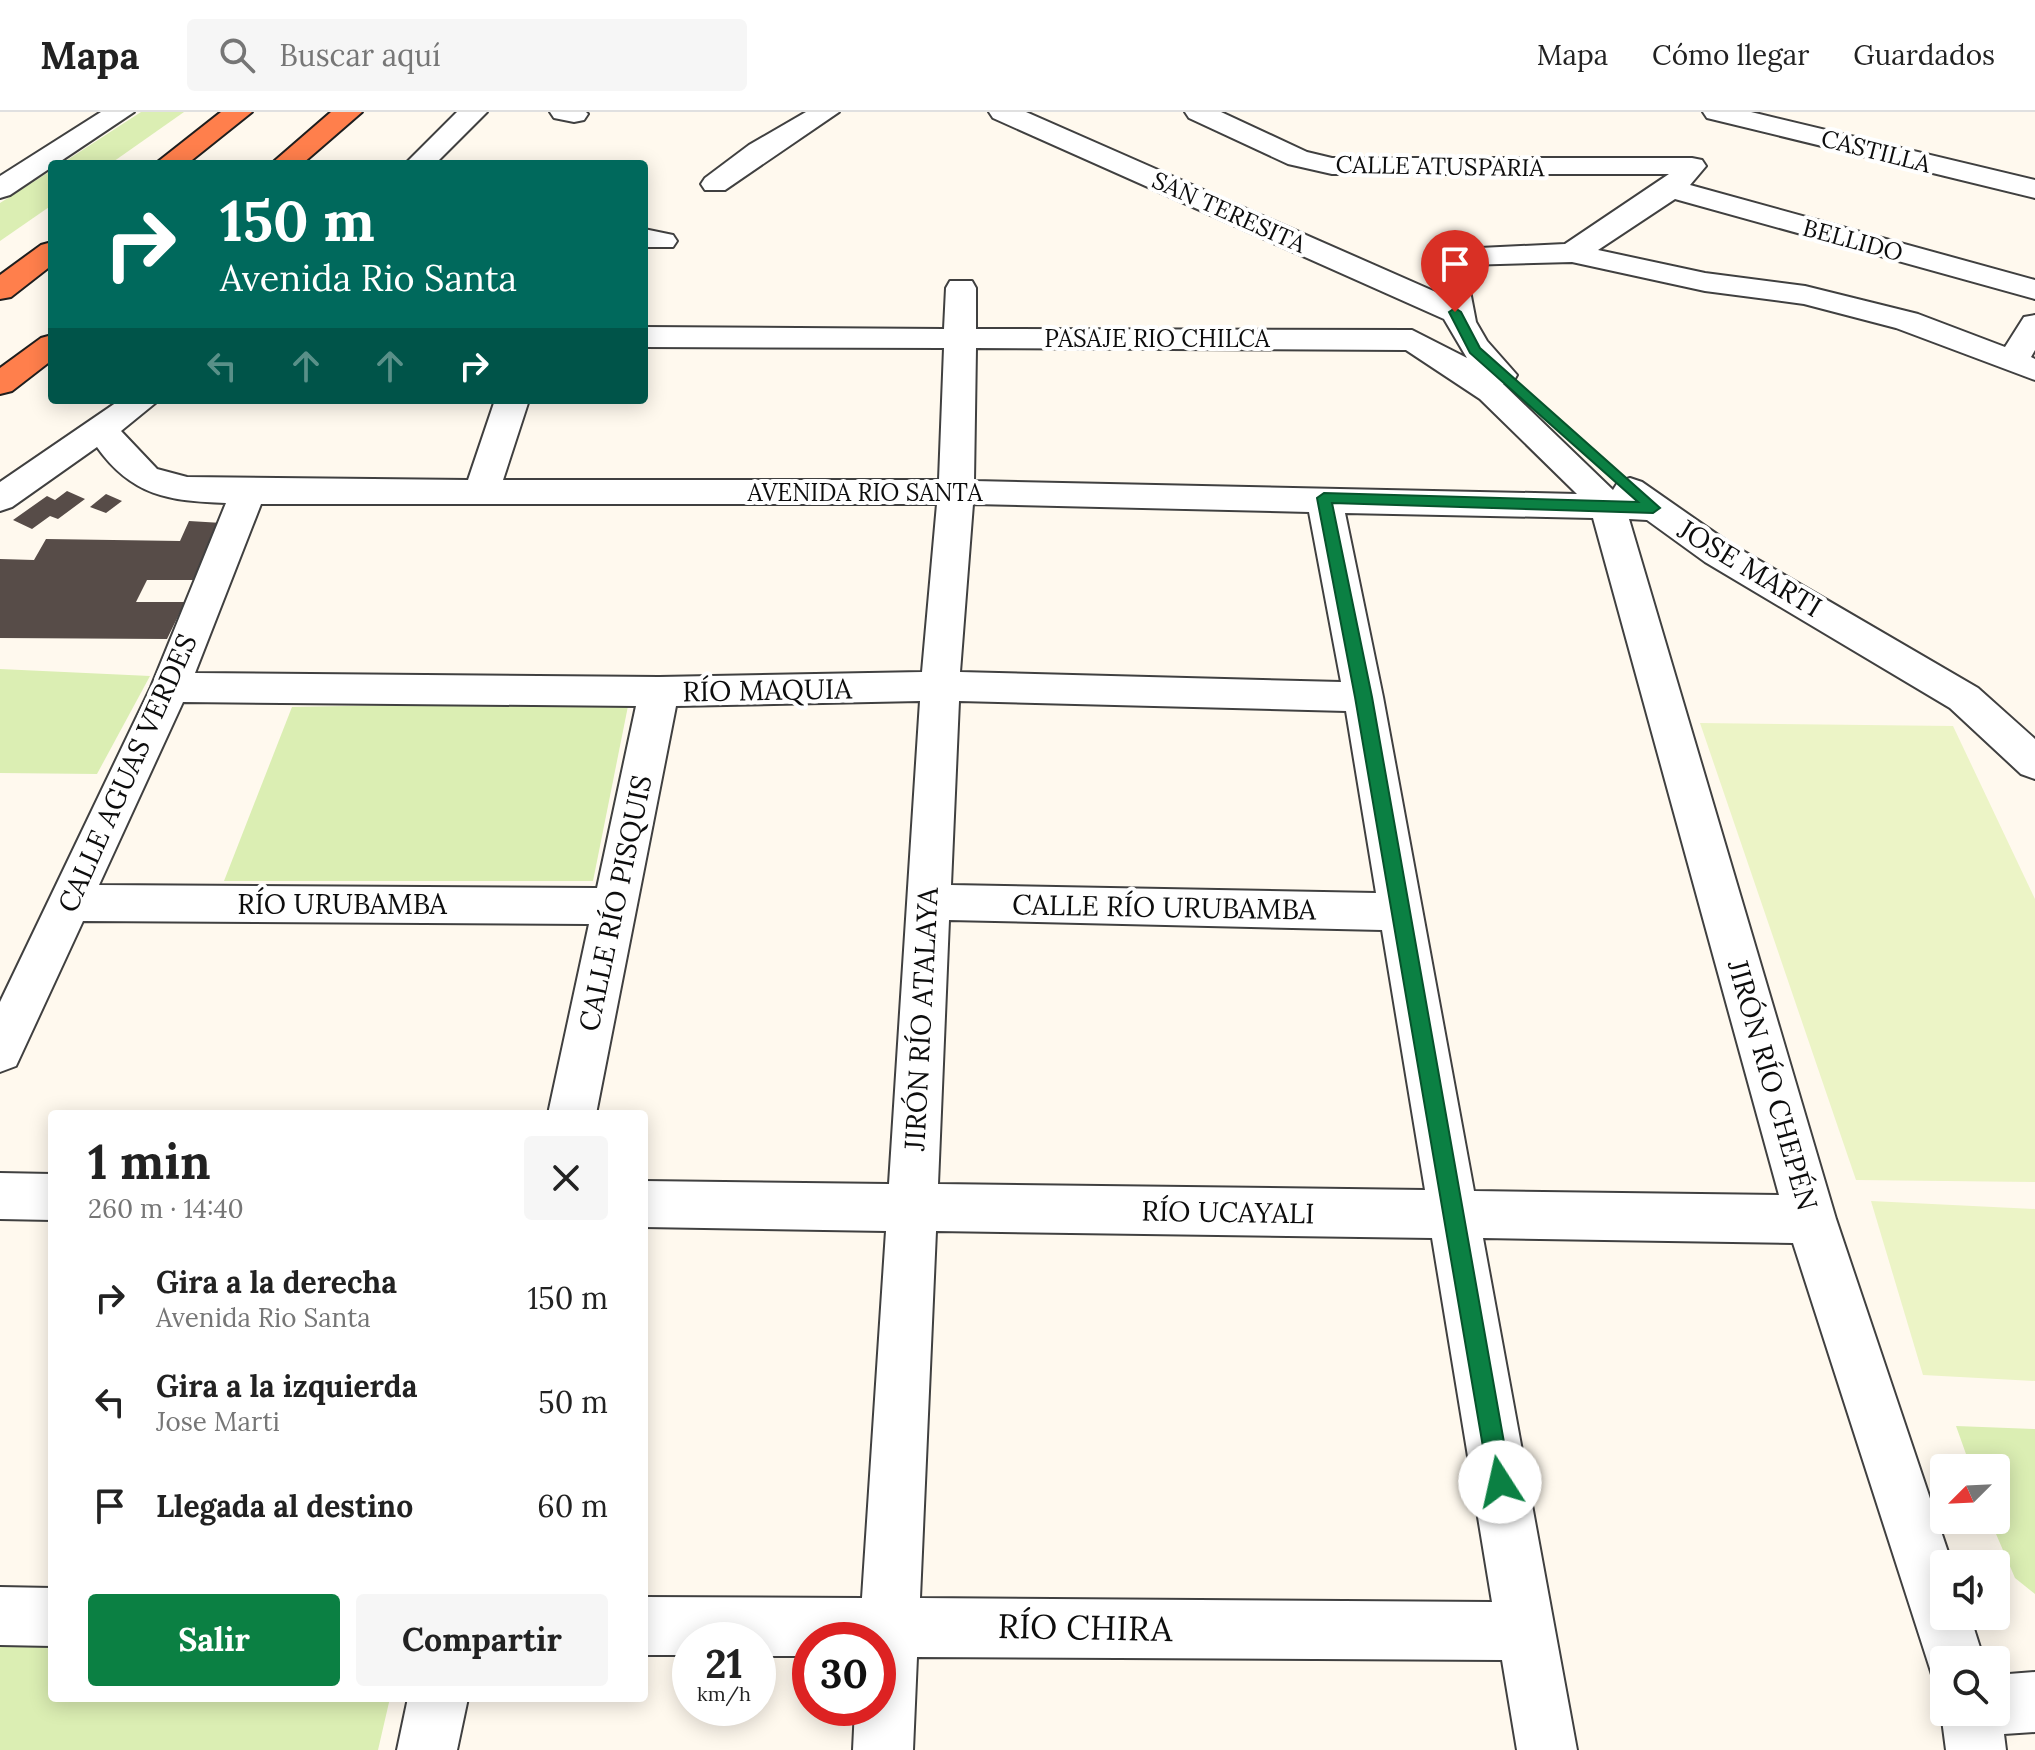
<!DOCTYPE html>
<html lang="es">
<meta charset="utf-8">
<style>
:root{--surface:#fff;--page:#f6f6f6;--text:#222;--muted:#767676;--line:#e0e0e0;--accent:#0b8043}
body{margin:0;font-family:Lora,serif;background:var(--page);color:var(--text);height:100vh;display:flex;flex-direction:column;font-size:30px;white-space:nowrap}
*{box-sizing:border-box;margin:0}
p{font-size:26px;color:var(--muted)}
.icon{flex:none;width:44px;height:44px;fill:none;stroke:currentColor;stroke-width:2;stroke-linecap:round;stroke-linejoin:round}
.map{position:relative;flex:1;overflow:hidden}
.sheet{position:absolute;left:48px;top:998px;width:600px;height:592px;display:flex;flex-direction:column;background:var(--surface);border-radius:8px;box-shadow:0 4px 20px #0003}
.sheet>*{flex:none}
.top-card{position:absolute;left:48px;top:48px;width:600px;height:244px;border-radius:8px;box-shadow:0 4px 20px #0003;background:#00695c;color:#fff;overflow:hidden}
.needle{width:52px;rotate:246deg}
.tools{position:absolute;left:1930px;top:1342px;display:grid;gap:16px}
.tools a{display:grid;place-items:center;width:80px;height:80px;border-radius:8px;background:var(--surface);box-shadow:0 4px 20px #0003;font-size:40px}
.speed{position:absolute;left:672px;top:1510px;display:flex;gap:16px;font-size:40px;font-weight:700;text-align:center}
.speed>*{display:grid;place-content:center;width:104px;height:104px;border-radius:50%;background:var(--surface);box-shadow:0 4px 20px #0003;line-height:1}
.speed small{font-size:20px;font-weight:400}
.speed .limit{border:12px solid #d22;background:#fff;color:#111}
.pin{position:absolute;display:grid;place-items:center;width:68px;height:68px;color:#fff;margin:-82px -34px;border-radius:50% 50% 50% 0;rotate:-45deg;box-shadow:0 0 8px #0007}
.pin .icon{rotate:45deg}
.me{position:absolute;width:88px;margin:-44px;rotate:350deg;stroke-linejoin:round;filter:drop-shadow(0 0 6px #0008)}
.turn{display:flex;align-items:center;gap:28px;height:168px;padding:0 40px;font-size:36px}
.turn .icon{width:104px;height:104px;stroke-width:2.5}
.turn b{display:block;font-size:56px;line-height:68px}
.lanes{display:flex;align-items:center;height:76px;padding:0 40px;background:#0003;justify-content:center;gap:40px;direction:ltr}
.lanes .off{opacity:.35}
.round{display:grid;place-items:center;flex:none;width:84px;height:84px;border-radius:8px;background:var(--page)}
.head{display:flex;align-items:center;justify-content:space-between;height:136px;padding:0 40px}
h1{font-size:48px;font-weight:800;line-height:60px}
.action{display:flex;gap:16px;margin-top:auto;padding:16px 40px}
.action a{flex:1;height:92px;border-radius:8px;background:var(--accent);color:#fff;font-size:32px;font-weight:800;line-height:92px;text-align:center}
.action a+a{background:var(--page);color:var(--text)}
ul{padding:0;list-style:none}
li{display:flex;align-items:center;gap:24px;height:104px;padding:0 40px}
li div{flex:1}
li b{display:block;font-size:30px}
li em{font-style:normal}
header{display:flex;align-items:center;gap:48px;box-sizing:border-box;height:112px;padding:0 40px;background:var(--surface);border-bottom:2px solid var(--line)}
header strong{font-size:38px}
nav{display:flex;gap:44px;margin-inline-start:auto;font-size:28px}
.search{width:560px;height:72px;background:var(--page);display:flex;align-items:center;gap:20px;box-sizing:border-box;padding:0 28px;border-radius:8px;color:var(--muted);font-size:30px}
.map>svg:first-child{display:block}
.green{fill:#dbeeb3}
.pitch{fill:#ecf4c6}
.building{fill:#574c48}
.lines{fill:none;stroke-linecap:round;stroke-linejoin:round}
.minor-casing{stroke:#404040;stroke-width:4}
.highway-casing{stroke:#1e1e1e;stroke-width:4}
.minor{fill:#fff;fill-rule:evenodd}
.highway{fill:#ff7f4c;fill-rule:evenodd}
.route{fill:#0b8043;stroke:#07532c;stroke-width:2}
.labels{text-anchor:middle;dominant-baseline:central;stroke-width:8;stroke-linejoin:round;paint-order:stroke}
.far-street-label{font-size:24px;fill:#0d0d0d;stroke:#fff}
.street-label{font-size:28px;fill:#0d0d0d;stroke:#fff}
.near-street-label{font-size:34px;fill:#0d0d0d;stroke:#fff}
</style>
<header>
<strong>Mapa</strong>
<div class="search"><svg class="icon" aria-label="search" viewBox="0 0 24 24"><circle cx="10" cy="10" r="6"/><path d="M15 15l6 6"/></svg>Buscar aquí</div>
<nav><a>Mapa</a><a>Cómo llegar</a><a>Guardados</a></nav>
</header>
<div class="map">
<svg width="2035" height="1638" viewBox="0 0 2035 1638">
<rect width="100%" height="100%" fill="#fff9ee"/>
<!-- green -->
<g class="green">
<path d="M141,0h43l-74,52h-49z"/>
<path d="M52,58v35l-52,36v-38z"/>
<path d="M0,557l150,7 -53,98 -97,-1z"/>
<path d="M629,589l-36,180h-369l68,-174z"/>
<path d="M1956,1314l79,3v165l-20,-16 -25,-58h6v-52h-25z"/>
<path d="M0,1516l52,2v68h338l-12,52h-378z"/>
</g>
<!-- pitch -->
<g class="pitch">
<path d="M1700,611l253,3 82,173v283l-179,-2z"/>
<path d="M1871,1089l164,8v172l-112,-6z"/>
</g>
<!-- building -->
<g class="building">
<path d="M67,379l18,8 -27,20 -8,-3 -18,13 -19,-9 34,-24 8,4z"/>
<path d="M106,382l16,7 -16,12 -16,-6z"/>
<path d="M189,409l33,2 -27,57h-48l-11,22h49l-18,37 -167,-1v-79l34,1 12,-21 134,2z"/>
</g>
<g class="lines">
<defs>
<g id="minor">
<path d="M101,0h33l-124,83 -10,3v-22z"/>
<path d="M457,0h30l-52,52h-30z"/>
<path d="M550,0h36l2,2 -4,6 -10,2 -20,-4z"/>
<path d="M806,0h33l-114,78h-20l-4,-6 4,-6 44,-33z"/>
<path d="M989,0h37l412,181 -4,-37 4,-6 127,-6 104,-70h-337l-44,-10 -99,-46 -4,-6h36l86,40 25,6h360l10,2 4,6 -16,19 345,95v19l-360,-100 -77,51 107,23 100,13 113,28 87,33 19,-30 11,-2v35l-4,7 4,2v21l-139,-52 -92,-24 -99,-13 -133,-29 -107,3 11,57 11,19 30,34 -4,7 -10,2 110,106 5,-8 12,-4 12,4 89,62 247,144 57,51v40l-14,-5 -71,-66 -245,-146 -58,-42 -18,-1 207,700 116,345h-8v52h26l14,44h-40v25l-10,-4 -141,-438 -310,-5 94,512h-60l-15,-90 -585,-3 -4,93h-60l2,-42h23v-68h-68v16h-52v-16h-68v15h-46v-58l218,1 24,-367 -242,-4v-46l245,3 31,-483 -244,5 -80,408h-48l41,-190 -506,-3 -67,145 -16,6v-70l151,-315 75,-184c-57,-2 -94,-7 -129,-56l-85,60 -12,4v-29l120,-82h39l-38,31 36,38 30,8 281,3 27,-80h34l-26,80h436l5,-132 -300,-1v-20l300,2 2,-41 4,-7h22l4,7v41l436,1 55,28 -23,-39 -451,-201zM976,236l430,2 74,49 97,95 -603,-13zM261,392h676l-15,168 -263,5 -464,-4zM973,392l336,8 32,170 -381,-10zM1345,401l248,5 186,677 -305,-4 -91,-494zM959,589l387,10 30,182 -425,-8zM183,590l453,4 -39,182 -498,-3zM949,808l433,10 43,260 -487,-6zM936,1119l496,7 60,364 -572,-4z"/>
<path d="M1703,0h48l284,68v18l-328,-80z"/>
<path d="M644,117l29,6 4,6 -4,6h-29z"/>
<path d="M0,1061l52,1v46l-52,-1z"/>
<path d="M0,1475l52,1v58l-52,-1z"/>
<path d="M2035,1560v60l-31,2 2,16h-60l-5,-38 3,-7v7h52v-37z"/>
<path d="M408,1586h60l-11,52h-60z"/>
</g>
<g id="highway">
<path d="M221,0h31l-65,52h-32z"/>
<path d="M331,0h31l-60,52h-31z"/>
<path d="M52,130v23l-41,32 -11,2v-24l41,-30z"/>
<path d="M52,223v25l-40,31 -12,3v-26l41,-30z"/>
</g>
</defs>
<!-- minor casing -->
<use href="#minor" class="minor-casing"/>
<!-- highway casing -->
<use href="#highway" class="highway-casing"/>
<!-- minor -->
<use href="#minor" class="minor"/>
<!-- highway -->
<use href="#highway" class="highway"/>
</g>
<!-- route -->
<path class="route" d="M1455,196l6,4 19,36 180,160 -7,5 -321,-10 40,194 139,785 -3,8 -8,3 -8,-3 -3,-8 -134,-785 -38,-199 7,-5 314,9 -168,-149 -21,-41z"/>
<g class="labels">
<!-- far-street labels -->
<g class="far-street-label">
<text transform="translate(1876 39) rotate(14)">CASTILLA</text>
<text transform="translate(1440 54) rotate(1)">CALLE ATUSPARIA</text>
<text transform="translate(1229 100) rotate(24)">SAN TERESITA</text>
<text transform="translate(1853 128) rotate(15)">BELLIDO</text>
<text x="1157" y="226">PASAJE RIO CHILCA</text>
<text x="865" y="380">AVENIDA RIO SANTA</text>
</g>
<!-- street labels -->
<g class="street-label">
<text transform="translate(1750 456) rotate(31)">JOSE MARTI</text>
<text transform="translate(767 578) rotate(-1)">RÍO MAQUIA</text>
<text transform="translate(127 661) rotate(-66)">CALLE AGUAS VERDES</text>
<text transform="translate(615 791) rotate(-78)">CALLE RÍO PISQUIS</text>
<text x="342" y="792">RÍO URUBAMBA</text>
<text transform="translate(1164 795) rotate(1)">CALLE RÍO URUBAMBA</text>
<text transform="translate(921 907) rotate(-87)">JIRÓN RÍO ATALAYA</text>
<text transform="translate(1773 973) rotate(74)">JIRÓN RÍO CHEPÉN</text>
<text transform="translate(1228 1100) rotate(1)">RÍO UCAYALI</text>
</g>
<!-- near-street labels -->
<g class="near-street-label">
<text transform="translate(1085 1515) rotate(1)">RÍO CHIRA</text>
</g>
</g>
</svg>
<div class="tools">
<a><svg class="needle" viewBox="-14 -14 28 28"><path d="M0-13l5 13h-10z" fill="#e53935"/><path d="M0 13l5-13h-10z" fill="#767676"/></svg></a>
<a><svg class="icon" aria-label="sound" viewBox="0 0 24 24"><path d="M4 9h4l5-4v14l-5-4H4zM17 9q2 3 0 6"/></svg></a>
<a><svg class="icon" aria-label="search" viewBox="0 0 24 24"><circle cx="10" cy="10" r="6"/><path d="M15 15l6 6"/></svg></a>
</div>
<div class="speed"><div>21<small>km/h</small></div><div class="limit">30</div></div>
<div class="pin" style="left:1455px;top:200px;background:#d93025"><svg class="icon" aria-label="arrive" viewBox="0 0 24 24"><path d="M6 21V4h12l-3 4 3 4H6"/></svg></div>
<svg class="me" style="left:1500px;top:1370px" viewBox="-20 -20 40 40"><circle r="19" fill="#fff"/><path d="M0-13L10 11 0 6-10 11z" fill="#0b8043"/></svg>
<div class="top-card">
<div class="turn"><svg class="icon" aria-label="right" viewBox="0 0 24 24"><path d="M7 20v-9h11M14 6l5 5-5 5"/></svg><div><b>150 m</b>Avenida Rio Santa</div></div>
<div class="lanes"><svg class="icon off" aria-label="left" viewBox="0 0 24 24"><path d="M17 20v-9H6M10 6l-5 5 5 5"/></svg><svg class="icon off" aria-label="ahead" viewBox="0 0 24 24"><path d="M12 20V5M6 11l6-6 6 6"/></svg><svg class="icon off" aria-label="ahead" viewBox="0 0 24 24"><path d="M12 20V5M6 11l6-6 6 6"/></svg><svg class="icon" aria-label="right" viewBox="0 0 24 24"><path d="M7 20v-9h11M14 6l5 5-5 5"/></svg></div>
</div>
<section class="sheet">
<div class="head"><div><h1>1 min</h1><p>260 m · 14:40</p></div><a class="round"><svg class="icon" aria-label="close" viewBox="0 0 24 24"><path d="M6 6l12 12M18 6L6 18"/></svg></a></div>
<ul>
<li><svg class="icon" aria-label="right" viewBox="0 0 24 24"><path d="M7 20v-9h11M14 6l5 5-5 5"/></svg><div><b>Gira a la derecha</b><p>Avenida Rio Santa</p></div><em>150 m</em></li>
<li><svg class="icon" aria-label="left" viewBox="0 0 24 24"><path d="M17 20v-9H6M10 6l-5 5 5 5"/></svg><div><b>Gira a la izquierda</b><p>Jose Marti</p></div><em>50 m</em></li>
<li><svg class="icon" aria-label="arrive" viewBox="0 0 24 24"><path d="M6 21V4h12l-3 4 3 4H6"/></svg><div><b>Llegada al destino</b></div><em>60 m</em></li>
</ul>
<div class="action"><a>Salir</a><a>Compartir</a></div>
</section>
</div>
